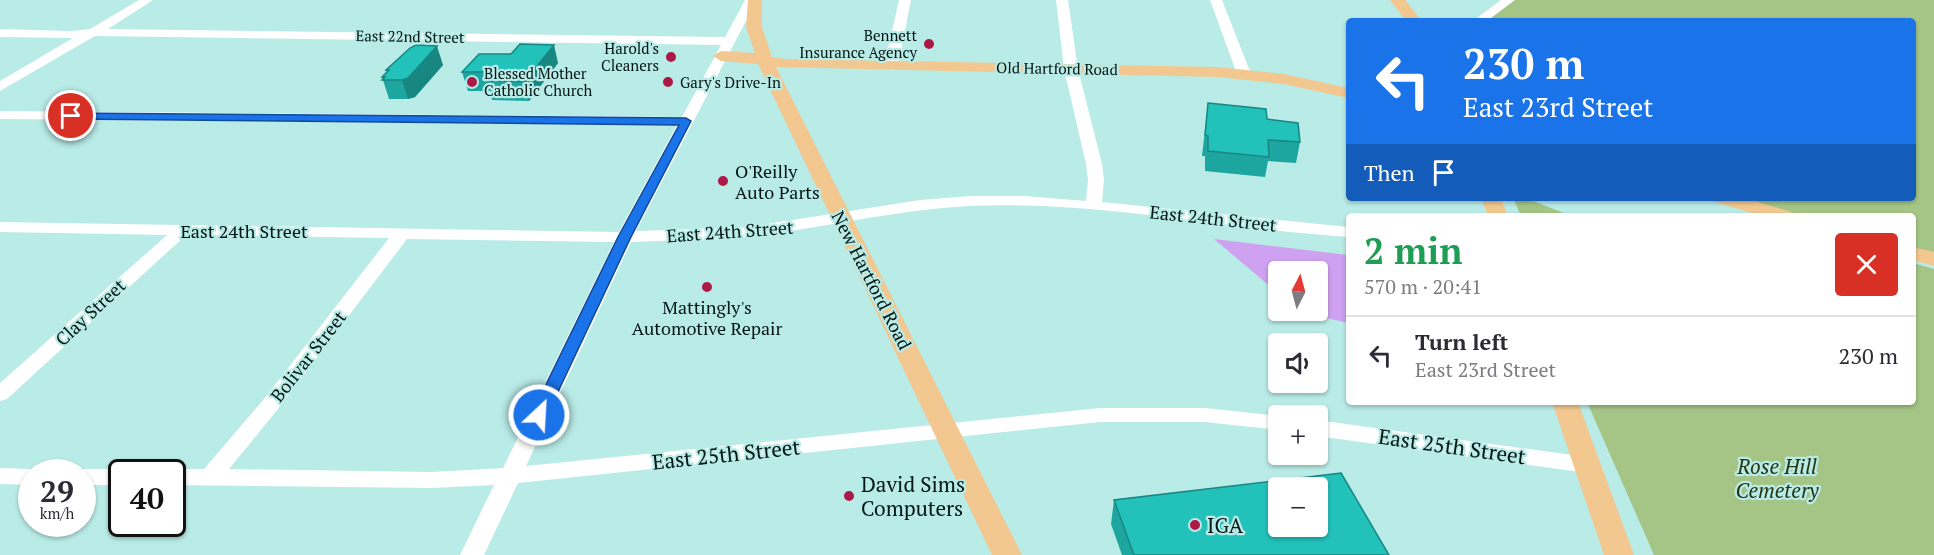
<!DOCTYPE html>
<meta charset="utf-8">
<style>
:root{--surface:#fff;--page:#f7f7f7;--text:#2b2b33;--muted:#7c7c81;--line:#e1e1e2}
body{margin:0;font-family:"PT Serif",serif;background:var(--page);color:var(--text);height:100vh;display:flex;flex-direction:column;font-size:22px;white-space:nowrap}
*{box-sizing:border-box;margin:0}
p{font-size:20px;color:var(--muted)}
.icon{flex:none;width:33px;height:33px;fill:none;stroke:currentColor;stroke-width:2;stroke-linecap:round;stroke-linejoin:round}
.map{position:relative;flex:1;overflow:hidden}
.drawer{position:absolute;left:1346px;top:213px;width:570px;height:192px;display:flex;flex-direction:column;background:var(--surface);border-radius:6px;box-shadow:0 2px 4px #0004}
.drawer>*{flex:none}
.banner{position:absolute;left:1346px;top:18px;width:570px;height:183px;border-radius:6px;box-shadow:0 2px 4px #0004;background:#1a73e8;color:#fff;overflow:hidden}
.needle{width:39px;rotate:6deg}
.fabs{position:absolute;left:1268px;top:261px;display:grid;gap:12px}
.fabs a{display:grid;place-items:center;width:60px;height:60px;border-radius:6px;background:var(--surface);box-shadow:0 2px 4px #0004;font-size:30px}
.speed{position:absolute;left:18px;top:459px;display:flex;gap:12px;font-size:30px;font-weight:700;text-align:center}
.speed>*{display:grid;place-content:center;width:78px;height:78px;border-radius:50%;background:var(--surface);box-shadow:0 2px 4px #0004;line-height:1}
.speed small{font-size:15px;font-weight:400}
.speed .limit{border:3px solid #111;border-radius:9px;background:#fff;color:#111}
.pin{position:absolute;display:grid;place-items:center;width:51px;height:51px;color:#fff;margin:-26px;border:3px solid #fff;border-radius:50%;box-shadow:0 2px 6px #0007}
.me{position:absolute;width:66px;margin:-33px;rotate:25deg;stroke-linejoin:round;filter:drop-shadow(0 0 4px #0008)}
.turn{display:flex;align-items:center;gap:21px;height:126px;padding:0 18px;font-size:27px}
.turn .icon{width:78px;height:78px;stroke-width:2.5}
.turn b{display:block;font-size:42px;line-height:51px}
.then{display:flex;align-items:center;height:57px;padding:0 18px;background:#0003;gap:12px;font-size:22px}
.round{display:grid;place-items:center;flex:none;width:63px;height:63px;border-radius:6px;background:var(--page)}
.overview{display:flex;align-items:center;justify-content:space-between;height:102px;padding:0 18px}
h1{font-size:36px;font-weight:700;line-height:45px;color:#1e9e55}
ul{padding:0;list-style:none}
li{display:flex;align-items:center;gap:18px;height:78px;padding:0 18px;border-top:2px solid var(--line)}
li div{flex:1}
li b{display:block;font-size:22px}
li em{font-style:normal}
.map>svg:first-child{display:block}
.green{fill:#a5c587}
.water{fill:#cfa1f1}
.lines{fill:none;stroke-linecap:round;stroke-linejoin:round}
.minor{fill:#fff;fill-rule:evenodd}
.major{fill:#f2c890;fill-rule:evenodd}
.wall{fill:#1da6a0}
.shaded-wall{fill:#188782}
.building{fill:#22c1ba;stroke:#188782;stroke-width:1.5;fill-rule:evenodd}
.route{fill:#1a73e8;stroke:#114b97;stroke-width:1.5}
.poi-dot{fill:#ad1947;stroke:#b9ebe7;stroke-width:2}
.labels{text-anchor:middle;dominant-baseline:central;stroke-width:4.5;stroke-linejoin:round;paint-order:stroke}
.far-poi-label{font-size:15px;fill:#031514;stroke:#b9ebe7;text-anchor:end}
.far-street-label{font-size:15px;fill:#031514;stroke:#b9ebe7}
.poi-label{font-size:18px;fill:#031514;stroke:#b9ebe7;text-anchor:start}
.street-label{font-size:18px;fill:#031514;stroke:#b9ebe7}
.near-street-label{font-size:21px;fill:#031514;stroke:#b9ebe7}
.near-park-label{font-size:21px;font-style:italic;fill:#263613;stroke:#b9ebe7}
.near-poi-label{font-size:21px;fill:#031514;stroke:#b9ebe7;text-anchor:start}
</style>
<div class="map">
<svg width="1934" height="555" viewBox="0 0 1934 555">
<rect width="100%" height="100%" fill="#b9ebe7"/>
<!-- green -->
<g class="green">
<path d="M1509,0h425v259l-21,-6 -1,-37h-127l-63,-18h190v-177h-433z"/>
<path d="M1513,198h12l47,18h-51z"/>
<path d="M1913,263l21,6v286h-280l-67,-153h325z"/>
</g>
<!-- water -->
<path class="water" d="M1214,239l134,16v68l-26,-6 -15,-6 10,-1v-38h-39v21z"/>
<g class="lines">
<!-- minor -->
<g class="minor">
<path d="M139,0h14l-45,29 617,8 20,-37h12l-121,231 111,-4 173,-27 50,-4h55l61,5 2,-21 -2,-16 -22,-95 -8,-69h12l10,69 24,95 2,16 -2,22 246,25v10c-124,-8 -254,-37 -379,-31 -74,4 -147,22 -220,31 -39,5 -79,3 -118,5l-105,224 574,-58h105l73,8v14l-73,-8h-105l-582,61 -34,72h-24l34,-70 -63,3 -259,-3v-13h-9l9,-3h32l60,-70 125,-161 -203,-3 -179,164 -7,2v-18l167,-148 -167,-3v-10l619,10 58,-107 -677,-6v-8l682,6 39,-72 -626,-9 -95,55v-10l73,-43 -73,-1v-8l71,2 19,-2zM407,239l207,3 -111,226 -72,4 -202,-3 49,-60z"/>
<path d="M899,0h12l-13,66 -7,4 -7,-4z"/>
<path d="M1210,0h12l29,74 -2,3h-10l-2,-3z"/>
<path d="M1501,0h14l-28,21h-14z"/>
<path d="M1317,420l270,37 8,2 3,6 -3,6 -8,2 -270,-37z"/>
<path d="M0,468l32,1 9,3h-9v13l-32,-1z"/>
<path d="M82,469h40l9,3h-9v13h-40v-13h-9z"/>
</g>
<!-- major -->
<g class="major">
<path d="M748,0h14v27l10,30 13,2 433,8 66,7 64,14v10l-64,-14 -66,-7 -442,-10 246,488h-30l-234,-491 -37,-3 -8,-5 8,-5 34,2 -9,-26z"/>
<path d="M1390,0h15l17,21h-16z"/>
<path d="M1481,198h20l7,18h-20z"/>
<path d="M1712,198h32l48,14 3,4h-33l-47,-14z"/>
<path d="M1912,247l22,5v14l-22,-6z"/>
<path d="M1552,402h26l56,153h-30z"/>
</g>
</g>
<!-- wall -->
<g class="wall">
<path d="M558,63l-29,38 -37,-1 -2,-9h-22l-6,-19z"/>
<path d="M443,65l-28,32 -7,2h-19l-7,-22 5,-4 -1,-3z"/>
<path d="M1208,103l59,16 33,23 -4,21 -28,-2 -3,16 -60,-6v-15h-3z"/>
<path d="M1114,500l275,55h-267l-11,-31z"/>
</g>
<!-- shaded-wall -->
<g class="shaded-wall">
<path d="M554,45l4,18 -29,38 -5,-19z"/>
<path d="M437,46l6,19 -28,32 -7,2 -6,-19z"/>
</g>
<!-- building -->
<g class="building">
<path d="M520,44l34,1 -30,37 -37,-1 7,-9h-32l17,-18h32z"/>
<path d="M416,45l21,1 -29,32 -6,2h-20l3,-3h-3l7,-7h-3l24,-22z"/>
<path d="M1208,103l58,6 1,10 31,4 2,19 -32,-2 1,17 -61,-6v-15l-3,-1z"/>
<path d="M1341,473l48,82h-255l-20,-55zM1278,488h39v38h-39z"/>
</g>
<!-- route -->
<path class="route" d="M68,113l618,5 5,3 -60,116 -84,178 -3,4h-11l-2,-4 87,-178 61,-112 -608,-6 -3,-1z"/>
<!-- markers -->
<g class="poi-dot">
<circle cx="929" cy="44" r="6"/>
<circle cx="671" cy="57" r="6"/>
<circle cx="472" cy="82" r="6"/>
<circle cx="668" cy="82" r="6"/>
<circle cx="723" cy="181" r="6"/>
<circle cx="707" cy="287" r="6"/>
<circle cx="849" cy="496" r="6"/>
<circle cx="1195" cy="525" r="6"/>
</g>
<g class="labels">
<!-- far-poi labels -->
<g class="far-poi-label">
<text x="917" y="35">Bennett<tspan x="917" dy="17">Insurance Agency</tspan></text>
<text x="659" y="48">Harold's<tspan x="659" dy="17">Cleaners</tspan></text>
<text x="484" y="73" text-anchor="start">Blessed Mother<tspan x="484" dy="17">Catholic Church</tspan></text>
<text x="680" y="82" text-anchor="start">Gary's Drive-In</text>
</g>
<!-- far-street labels -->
<g class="far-street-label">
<text transform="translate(410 36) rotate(1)">East 22nd Street</text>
<text transform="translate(1057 68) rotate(1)">Old Hartford Road</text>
</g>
<!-- poi labels -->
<g class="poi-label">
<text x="735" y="171">O'Reilly<tspan x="735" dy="21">Auto Parts</tspan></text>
<text x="707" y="307" text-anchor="middle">Mattingly's<tspan x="707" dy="21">Automotive Repair</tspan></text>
</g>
<!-- street labels -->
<g class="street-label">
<text transform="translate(1213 218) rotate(6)">East 24th Street</text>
<text x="244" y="231">East 24th Street</text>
<text transform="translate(730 231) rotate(-4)">East 24th Street</text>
<text transform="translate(872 280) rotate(63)">New Hartford Road</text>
<text transform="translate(90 312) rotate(-43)">Clay Street</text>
<text transform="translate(308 356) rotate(-52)">Bolivar Street</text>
</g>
<!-- near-street labels -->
<g class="near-street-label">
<text transform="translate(1452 446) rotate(8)">East 25th Street</text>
<text transform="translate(726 454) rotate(-6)">East 25th Street</text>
</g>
<!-- near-park labels -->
<g class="near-park-label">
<text x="1777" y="466">Rose Hill<tspan x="1777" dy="24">Cemetery</tspan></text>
</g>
<!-- near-poi labels -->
<g class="near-poi-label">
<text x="861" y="484">David Sims<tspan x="861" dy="24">Computers</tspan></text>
<text x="1207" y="525">IGA</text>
</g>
</g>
</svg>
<div class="fabs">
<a><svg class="needle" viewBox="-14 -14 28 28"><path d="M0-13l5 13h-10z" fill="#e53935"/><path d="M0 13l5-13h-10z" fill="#7c7c81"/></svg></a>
<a><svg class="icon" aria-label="sound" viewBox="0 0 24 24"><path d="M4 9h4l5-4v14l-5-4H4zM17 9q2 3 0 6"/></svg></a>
<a>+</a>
<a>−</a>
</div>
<div class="speed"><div>29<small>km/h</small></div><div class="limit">40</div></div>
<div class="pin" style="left:71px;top:116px;background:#d93025"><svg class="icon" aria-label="arrive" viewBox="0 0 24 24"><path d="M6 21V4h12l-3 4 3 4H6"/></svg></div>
<svg class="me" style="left:539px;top:415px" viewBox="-20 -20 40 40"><circle r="17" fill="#1a73e8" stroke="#fff" stroke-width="3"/><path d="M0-11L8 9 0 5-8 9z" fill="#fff"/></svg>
<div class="banner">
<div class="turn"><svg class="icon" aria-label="left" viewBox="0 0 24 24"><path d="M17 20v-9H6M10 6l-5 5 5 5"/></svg><div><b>230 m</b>East 23rd Street</div></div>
<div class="then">Then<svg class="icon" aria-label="arrive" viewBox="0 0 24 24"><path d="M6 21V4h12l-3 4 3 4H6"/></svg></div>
</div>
<section class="drawer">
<div class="overview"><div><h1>2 min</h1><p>570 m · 20:41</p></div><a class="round" style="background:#d93025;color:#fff"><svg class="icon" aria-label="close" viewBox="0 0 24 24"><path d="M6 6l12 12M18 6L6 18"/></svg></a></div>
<ul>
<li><svg class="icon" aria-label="left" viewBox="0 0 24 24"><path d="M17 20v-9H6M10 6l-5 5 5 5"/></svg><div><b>Turn left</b><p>East 23rd Street</p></div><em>230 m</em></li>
</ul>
</section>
</div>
